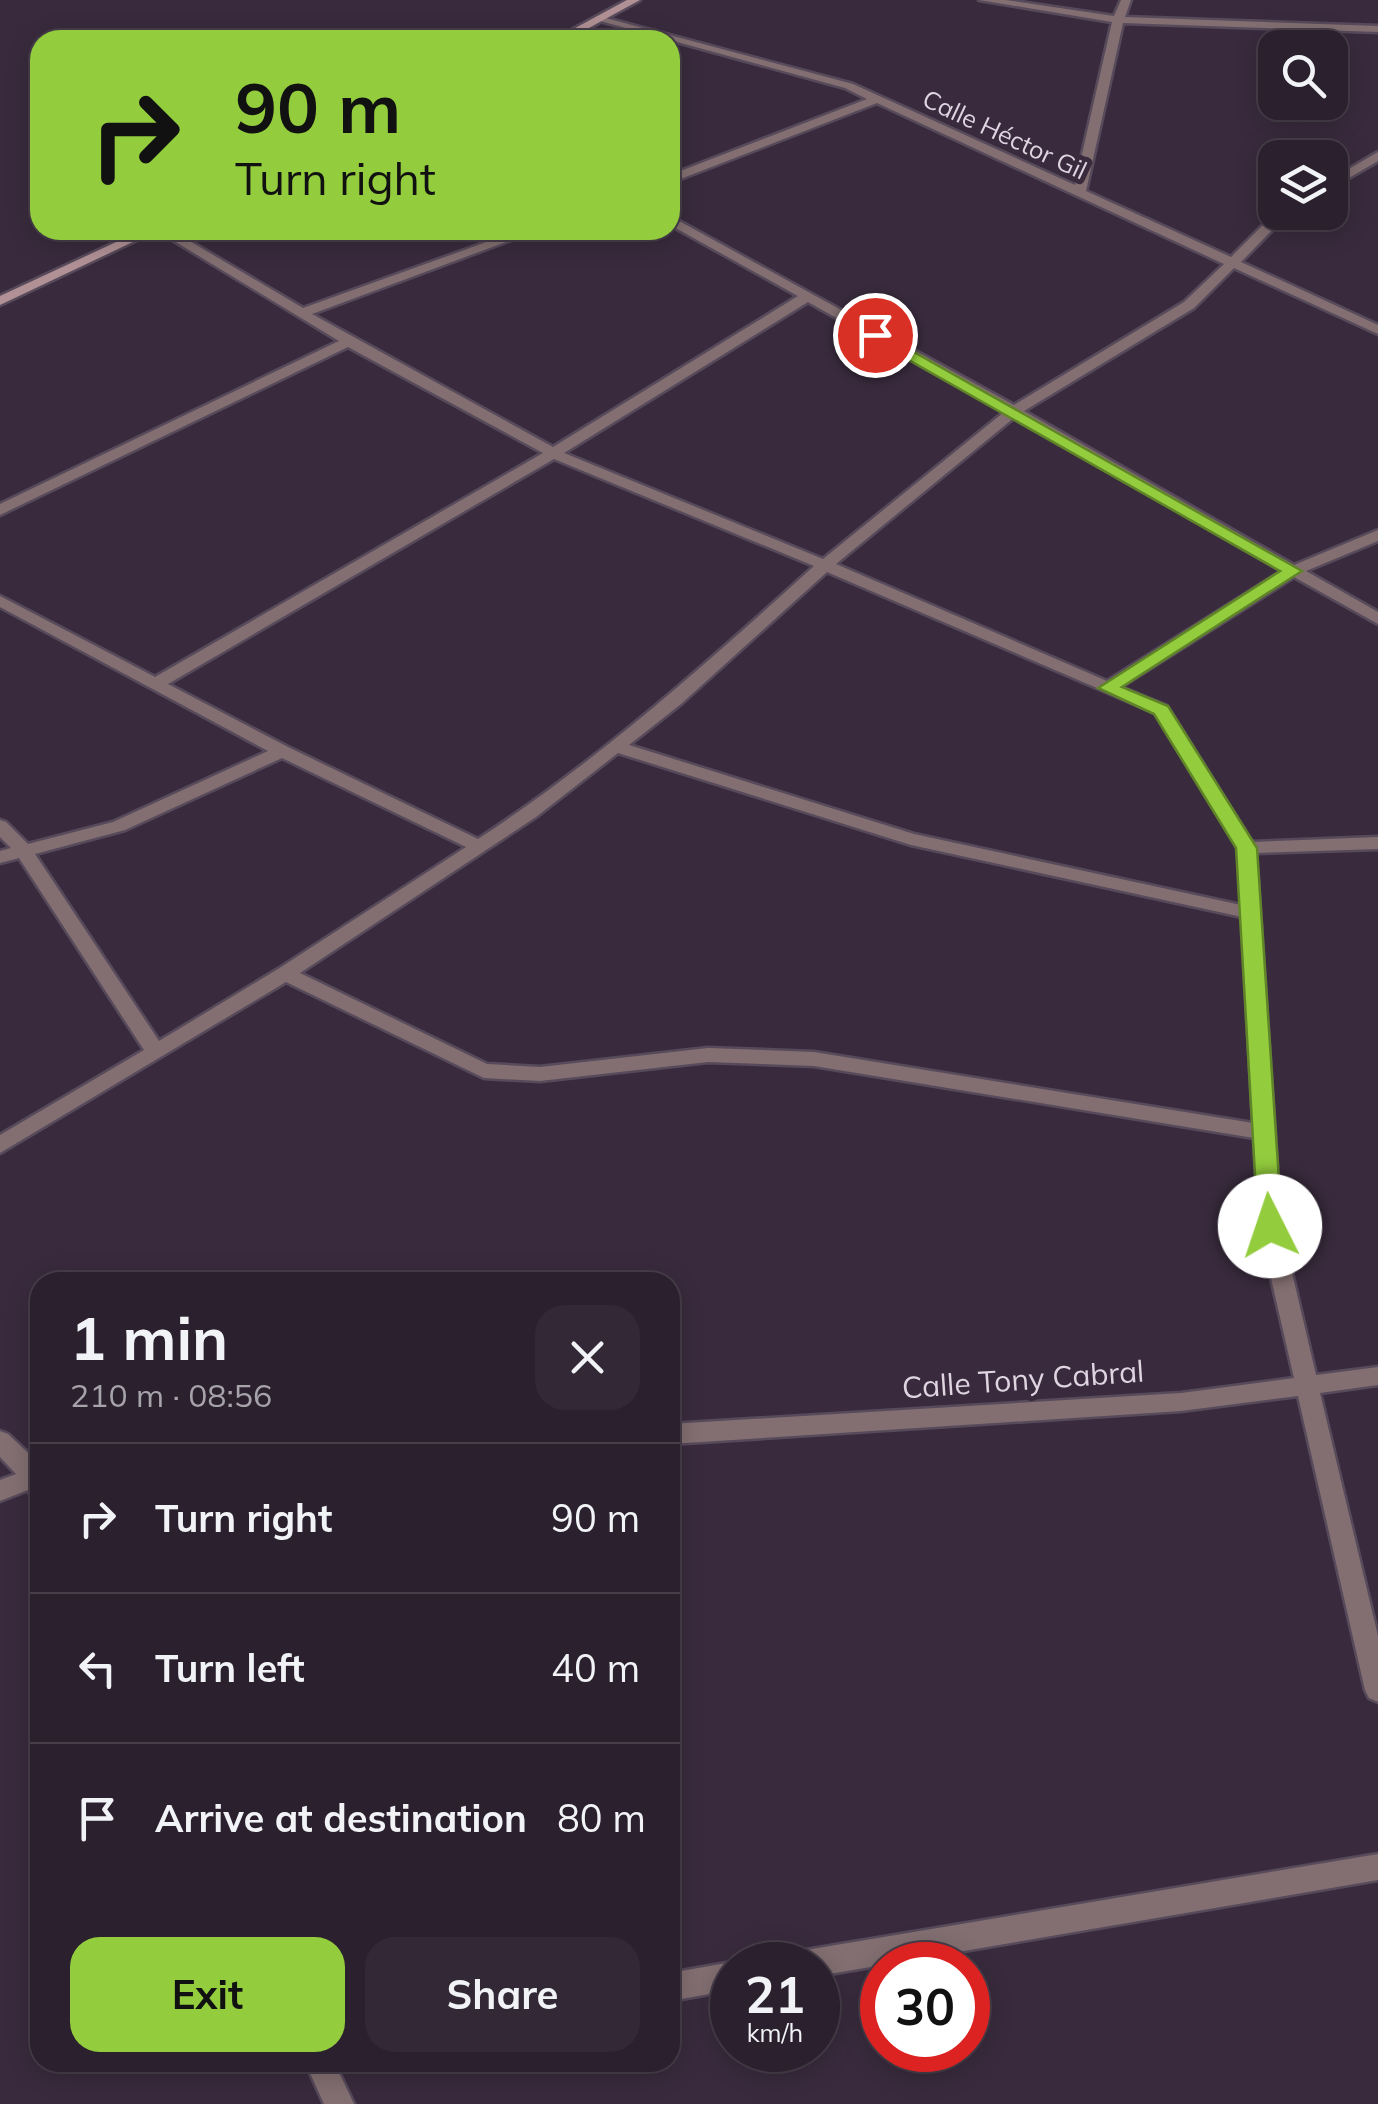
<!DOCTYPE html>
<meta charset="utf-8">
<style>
:root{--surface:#2b202e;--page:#332836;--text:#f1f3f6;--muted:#a6a3aa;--line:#473e4a;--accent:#93cc3d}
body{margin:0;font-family:Mulish,sans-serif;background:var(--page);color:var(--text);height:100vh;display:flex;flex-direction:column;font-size:38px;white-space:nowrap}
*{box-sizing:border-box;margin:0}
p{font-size:32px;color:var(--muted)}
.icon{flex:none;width:55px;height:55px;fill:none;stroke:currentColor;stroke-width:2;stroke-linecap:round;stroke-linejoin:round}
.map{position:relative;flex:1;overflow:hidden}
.sheet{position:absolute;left:30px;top:1272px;width:650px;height:800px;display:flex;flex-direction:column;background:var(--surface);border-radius:30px;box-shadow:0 5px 25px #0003,0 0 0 2px var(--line)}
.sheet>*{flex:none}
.top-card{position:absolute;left:30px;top:30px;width:650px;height:210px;border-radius:30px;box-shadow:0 5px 25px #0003,0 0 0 2px var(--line);background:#93cc3d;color:#111;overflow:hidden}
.buttons{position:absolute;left:1258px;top:30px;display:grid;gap:20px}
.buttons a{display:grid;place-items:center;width:90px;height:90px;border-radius:20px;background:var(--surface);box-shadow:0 5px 25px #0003,0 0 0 2px var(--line);font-size:50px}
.speed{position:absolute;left:710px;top:1942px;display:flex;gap:20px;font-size:50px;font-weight:700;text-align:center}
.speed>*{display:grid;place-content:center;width:130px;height:130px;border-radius:50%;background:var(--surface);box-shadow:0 5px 25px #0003,0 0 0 2px var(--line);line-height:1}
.speed small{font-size:25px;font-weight:400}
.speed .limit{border:15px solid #d22;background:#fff;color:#111}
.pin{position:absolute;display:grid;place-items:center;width:85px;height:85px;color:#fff;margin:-42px;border:5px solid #fff;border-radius:50%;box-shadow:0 2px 10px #0007}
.me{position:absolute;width:110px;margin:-55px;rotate:356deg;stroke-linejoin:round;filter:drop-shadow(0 0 8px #0008)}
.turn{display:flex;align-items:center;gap:35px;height:210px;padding:0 40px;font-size:45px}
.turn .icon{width:130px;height:130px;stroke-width:2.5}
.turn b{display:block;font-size:70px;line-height:85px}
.round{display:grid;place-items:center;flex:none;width:105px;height:105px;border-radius:30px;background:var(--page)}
.head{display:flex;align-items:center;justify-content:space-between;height:170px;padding:0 40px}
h1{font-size:60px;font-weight:700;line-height:75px}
.cta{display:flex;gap:20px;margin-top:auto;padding:20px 40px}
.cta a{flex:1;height:115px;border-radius:30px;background:var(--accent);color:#111;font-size:40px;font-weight:700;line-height:115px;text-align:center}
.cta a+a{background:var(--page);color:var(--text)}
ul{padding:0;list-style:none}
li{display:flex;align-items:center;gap:30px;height:150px;padding:0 40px;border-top:2px solid var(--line)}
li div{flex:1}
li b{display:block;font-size:38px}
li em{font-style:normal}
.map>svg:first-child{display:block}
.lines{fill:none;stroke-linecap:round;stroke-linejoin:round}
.street-casing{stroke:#574a5b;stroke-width:5}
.secondary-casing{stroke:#574a5b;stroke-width:5}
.street{fill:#836f71;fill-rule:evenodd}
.secondary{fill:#b19195;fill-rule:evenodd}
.route{fill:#93cc3d;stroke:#608528;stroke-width:2.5}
.labels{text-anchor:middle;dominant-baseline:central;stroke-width:10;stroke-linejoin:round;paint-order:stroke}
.far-street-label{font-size:25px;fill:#ded5e1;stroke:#392b3d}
.street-label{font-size:30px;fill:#ded5e1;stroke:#392b3d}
</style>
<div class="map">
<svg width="1378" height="2104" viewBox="0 0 1378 2104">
<rect width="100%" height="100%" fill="#392b3d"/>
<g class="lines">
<defs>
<g id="street">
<path d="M979,0h27l108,16 7,-16h10l-6,17 253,9v6l-255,-9 -37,168 145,66 45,-45h14l-49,50 137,63v9l-144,-66 -40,40 -170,103 270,154 84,-35v11l-72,30 72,41v12l-84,-47 -173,110 46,19 85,136 126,-5v12l-122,4 25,373 35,149 62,-8v18l-58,8 58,243v66l-9,-4 -4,-8 -67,-294 -117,15 -511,33v-20l511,-31 113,-15 -35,-152 -5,-88 -440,-72 -106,-4 -168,19 -56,-3 -198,-96 -286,171v-18l144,-85 -125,-192 -19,5v-12l11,-3 -11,-11v-17l6,2 22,22 85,-22 155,-71 -268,-144v-11l155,81 388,-224 -195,-106 -348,168v-11l339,-163 -183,-111h15l132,78 217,-78h18l-226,84 241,133 245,-151 -128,-71v-9l344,189 170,-103 40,-38 -347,-161 -207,80v-8l197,-76 -22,-11 -252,-69 5,-3 255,68 222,101 37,-163zM808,302l196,110 -181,147 -259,-106zM1015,417l267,154 -175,110 -271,-117zM554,459l260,107c-107,97 -214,193 -336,273l-190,-92 -120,-63zM827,572l328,141 83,135 3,57 -327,-71 -285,-89 52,-41zM618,753l293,92 331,72 11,206 -439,-71 -106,-4 -168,19 -53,-3 -187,-91 236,-156zM282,758l184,89 -188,122 -119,72 -124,-187 90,-24z"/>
<path d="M1378,152v9l-48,28v-9z"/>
<path d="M0,1431l8,3 32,30v37l-8,-3 -4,-8 -28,11v-21l16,-6 -16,-17z"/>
<path d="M1378,1854v26l-560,96v-11h-32l4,-10 10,-4z"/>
<path d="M732,1962l7,3h-7v25l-62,11v-28z"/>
<path d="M305,2062h29l20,42h-30z"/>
</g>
<g id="secondary">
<path d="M627,0h13l-73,40h-14z"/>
<path d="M142,230h16l-158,75v-9z"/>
</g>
</defs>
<!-- street casing -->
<use href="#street" class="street-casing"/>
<!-- secondary casing -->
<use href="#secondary" class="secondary-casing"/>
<!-- street -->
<use href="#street" class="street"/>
<!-- secondary -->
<use href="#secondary" class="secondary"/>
</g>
<!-- route -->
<path class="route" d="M875,330l427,241 -180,116 46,19 89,142 25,378 -3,7h-18l-3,-7 -22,-378 -82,-134 -56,-26 182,-117 -410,-233v-7z"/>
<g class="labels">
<!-- far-street labels -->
<g class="far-street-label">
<text transform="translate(1005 134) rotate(25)">Calle Héctor Gil</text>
</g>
<!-- street labels -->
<g class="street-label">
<text transform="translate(1023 1379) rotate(-4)">Calle Tony Cabral</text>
</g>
</g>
</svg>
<div class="buttons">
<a><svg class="icon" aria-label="search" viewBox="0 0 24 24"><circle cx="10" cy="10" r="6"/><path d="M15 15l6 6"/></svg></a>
<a><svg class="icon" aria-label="layers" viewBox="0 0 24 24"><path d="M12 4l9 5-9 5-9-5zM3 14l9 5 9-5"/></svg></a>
</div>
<div class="speed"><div>21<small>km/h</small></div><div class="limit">30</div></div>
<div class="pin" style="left:875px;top:335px;background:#d93025"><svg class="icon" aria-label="arrive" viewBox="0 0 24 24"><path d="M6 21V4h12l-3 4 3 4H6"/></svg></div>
<svg class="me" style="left:1270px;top:1226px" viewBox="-20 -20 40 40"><circle r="19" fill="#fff"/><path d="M0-13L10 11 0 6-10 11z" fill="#93cc3d"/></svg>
<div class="top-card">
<div class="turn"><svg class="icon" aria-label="right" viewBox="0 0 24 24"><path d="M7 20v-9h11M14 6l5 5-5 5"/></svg><div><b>90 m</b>Turn right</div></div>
</div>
<section class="sheet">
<div class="head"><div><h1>1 min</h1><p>210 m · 08:56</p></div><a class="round"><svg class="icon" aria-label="close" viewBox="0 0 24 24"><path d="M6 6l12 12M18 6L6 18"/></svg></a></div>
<ul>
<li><svg class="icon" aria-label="right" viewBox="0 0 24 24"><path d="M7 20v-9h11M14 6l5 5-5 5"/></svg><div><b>Turn right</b></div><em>90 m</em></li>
<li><svg class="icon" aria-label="left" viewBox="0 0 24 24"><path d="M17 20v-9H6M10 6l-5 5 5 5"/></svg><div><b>Turn left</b></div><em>40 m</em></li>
<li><svg class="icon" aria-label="arrive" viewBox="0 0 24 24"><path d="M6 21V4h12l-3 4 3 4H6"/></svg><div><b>Arrive at destination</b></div><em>80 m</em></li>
</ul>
<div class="cta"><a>Exit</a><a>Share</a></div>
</section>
</div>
